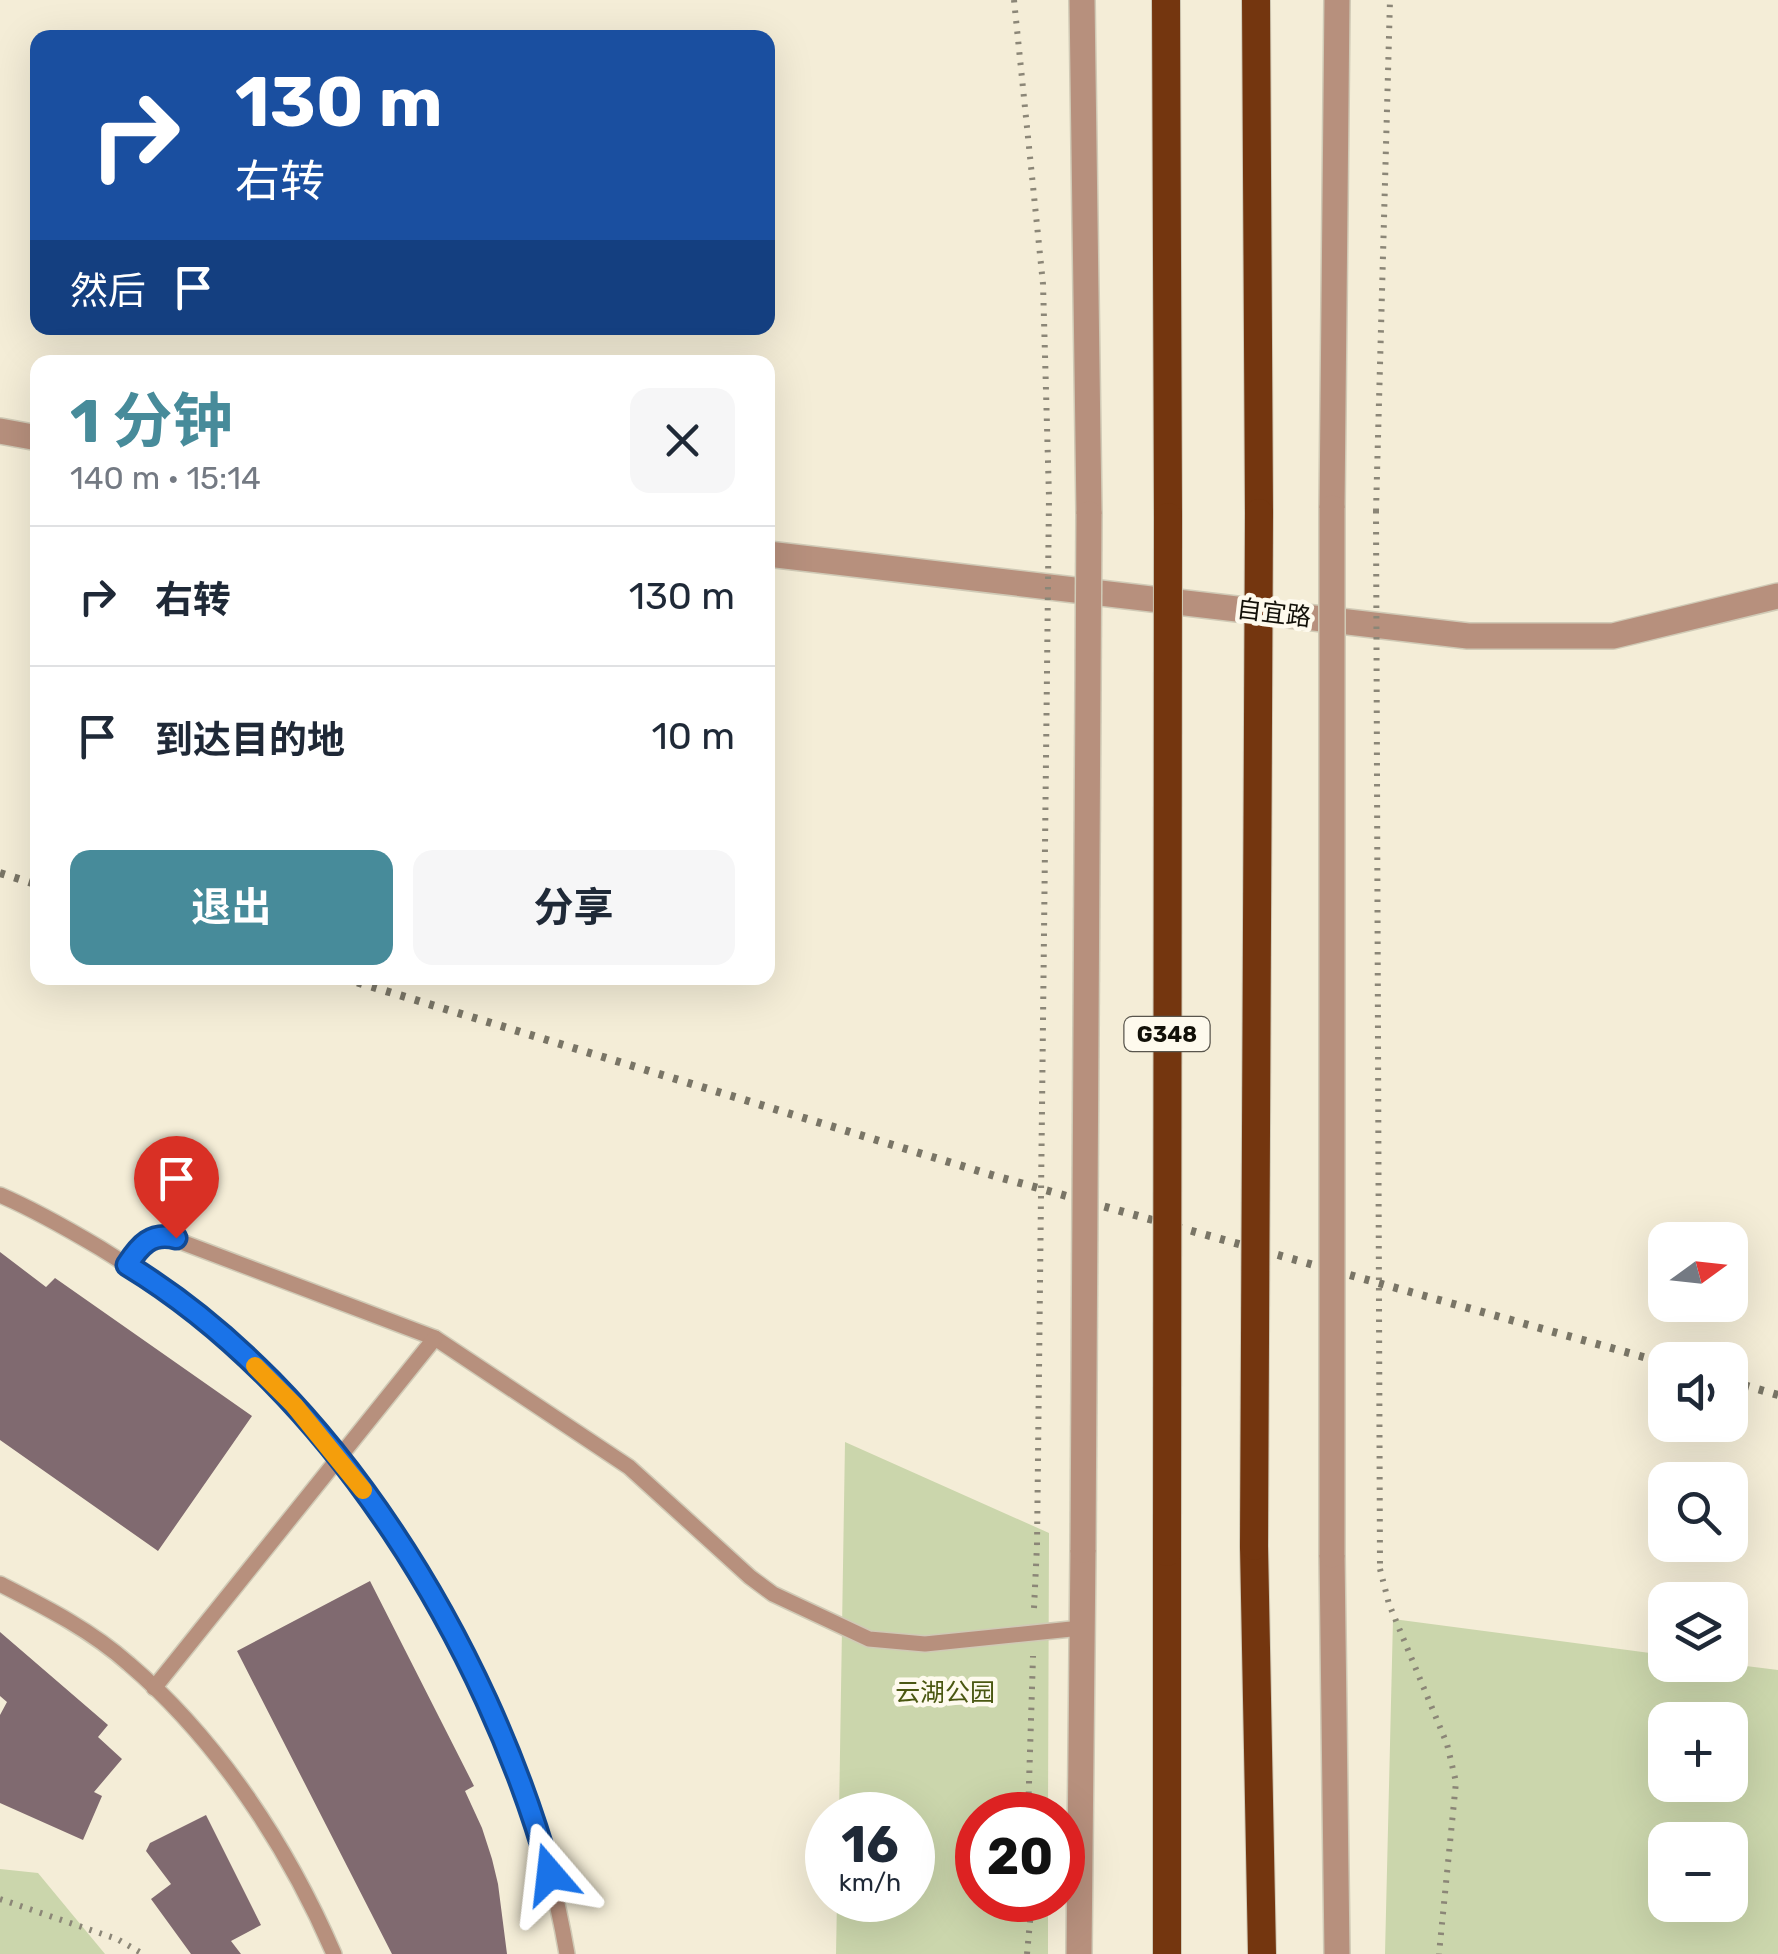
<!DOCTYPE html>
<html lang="zh">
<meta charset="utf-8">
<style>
:root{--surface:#fff;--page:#f6f6f7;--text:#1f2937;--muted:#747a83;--line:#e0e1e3;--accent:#478b9a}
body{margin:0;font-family:Rubik,"Noto Sans SC",sans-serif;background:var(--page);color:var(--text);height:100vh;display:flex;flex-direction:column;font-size:38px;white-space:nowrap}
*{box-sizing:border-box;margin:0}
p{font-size:32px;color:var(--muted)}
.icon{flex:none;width:55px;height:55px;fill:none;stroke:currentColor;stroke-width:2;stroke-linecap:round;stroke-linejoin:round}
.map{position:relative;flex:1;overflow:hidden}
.panel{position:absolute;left:30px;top:355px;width:745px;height:630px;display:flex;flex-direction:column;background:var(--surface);border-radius:20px;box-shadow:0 10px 40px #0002}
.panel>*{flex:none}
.guide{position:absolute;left:30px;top:30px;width:745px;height:305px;border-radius:20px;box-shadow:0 10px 40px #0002;background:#1a4fa0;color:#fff;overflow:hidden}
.needle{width:65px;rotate:75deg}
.buttons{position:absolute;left:1648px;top:1222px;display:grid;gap:20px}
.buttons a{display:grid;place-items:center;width:100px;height:100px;border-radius:20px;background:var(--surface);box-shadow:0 10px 40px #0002;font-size:50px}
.speed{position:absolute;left:805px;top:1792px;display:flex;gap:20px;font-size:50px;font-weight:700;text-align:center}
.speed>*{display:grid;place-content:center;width:130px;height:130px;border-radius:50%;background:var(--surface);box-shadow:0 10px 40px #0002;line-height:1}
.speed small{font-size:25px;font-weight:400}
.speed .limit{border:15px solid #d22;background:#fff;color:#111}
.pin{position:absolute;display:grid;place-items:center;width:85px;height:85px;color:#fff;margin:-102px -42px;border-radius:50% 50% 50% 0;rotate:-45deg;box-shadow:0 0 10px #0007}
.pin .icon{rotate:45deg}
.me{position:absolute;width:110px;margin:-55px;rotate:343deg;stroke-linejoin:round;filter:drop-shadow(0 0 8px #0008)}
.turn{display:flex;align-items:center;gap:35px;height:210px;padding:0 40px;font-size:45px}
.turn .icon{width:130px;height:130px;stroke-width:2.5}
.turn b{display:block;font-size:70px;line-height:85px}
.then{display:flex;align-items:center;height:95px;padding:0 40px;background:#0003;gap:20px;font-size:38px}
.round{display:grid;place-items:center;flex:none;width:105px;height:105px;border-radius:20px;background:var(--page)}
.headline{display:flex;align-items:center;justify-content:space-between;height:170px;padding:0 40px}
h1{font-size:60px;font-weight:700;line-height:75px;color:var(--accent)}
.primary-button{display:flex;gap:20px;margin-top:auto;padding:20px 40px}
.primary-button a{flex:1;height:115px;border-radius:20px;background:var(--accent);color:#fff;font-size:40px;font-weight:700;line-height:115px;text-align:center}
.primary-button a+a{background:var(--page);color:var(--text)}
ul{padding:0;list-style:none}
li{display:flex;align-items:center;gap:30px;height:140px;padding:0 40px;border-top:2px solid var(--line)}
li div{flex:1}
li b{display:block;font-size:38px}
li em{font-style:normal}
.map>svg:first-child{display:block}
.green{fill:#cbd6ac;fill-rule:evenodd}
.building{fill:#806a70}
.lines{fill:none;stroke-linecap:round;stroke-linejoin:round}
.service-casing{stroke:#d0cab6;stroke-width:18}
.tertiary-casing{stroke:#d0cab6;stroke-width:28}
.trunk-casing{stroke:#d0cab6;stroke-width:30}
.path{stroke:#8b8677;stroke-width:6;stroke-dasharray:2.5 8;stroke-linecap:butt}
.service{stroke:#b7907d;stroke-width:15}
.tertiary{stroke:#b7907d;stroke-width:25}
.trunk{stroke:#74360f;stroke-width:28}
.rail{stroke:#797566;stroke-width:8;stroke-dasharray:5 10;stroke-linecap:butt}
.tertiary-bridge-casing{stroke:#d0cab6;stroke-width:28;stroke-linecap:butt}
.trunk-bridge-casing{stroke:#d0cab6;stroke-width:30;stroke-linecap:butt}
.path-bridge{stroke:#8b8677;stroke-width:6;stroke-dasharray:2.5 8;stroke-linecap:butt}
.tertiary-bridge{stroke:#b7907d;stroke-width:25}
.trunk-bridge{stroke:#74360f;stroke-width:28}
.route-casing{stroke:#114b97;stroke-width:25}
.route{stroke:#1a73e8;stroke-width:18}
.slow{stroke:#f59e0b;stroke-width:18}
.labels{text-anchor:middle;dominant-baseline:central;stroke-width:9;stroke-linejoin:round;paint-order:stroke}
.shield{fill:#fefaed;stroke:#59564d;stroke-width:2.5}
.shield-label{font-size:22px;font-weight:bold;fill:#121008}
.street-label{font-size:25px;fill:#121008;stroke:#fefaed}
.park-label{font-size:25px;fill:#4a5711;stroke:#fefaed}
</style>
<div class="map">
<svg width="1778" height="1954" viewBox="0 0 1778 1954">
<rect width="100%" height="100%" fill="#f4edd7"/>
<!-- green -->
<g class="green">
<path d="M845,1442l204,91 -1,282h-70v85h70v54h-212l1,-54h75v-85h-73z"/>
<path d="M1393,1619l272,36v10l65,-1 48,6v284h-393zM1665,1720h65v65h-65zM1665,1840h65v65h-65z"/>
<path d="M0,1869l38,4 67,81h-105z"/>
</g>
<!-- building -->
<g class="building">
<path d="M0,1252l46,35 9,-9 197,138 -94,135 -158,-111z"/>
<path d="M370,1581l104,205 -9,5 17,37 10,31 6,25 9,70h-115l-155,-303z"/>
<path d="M0,1632l108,93 -10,12 24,22 -28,33 8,4 -19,44 -83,-37v-88l7,-13 -7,-6z"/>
<path d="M206,1815l55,110 -30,16 10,13h-50l-40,-55 20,-15 -25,-33 4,-8z"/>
</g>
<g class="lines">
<defs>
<g id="service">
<path d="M0,1195c35,15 68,34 100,53 243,148 419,427 467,706"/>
<path d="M127,1265l18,-24 18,-6 272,103 194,129 121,110 23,17 96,45 56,5 156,-16"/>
<path d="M0,1584c45,23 91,46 129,80 89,76 159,183 205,290"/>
<path d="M154,1688l281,-350"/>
</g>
<g id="tertiary">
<path d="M1082,0l7,514"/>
<path d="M0,431l38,7"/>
<path d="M1332,508l5,-508"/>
<path d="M768,554l700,82h145l165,-40"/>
<path d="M1332,1555l5,399"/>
<path d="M1079,1954l4,-404"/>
</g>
<g id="trunk">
<path d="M1166,0l2,517"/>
<path d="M1256,0l3,513"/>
<path d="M1254,1546l8,408"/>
<path d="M1167,1954v-402"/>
</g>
</defs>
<!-- service casing -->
<use href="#service" class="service-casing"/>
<!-- tertiary casing -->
<use href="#tertiary" class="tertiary-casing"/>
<!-- trunk casing -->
<use href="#trunk" class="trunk-casing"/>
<!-- path -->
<g class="path">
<path d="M1014,0l29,284 6,213"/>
<path d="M1376,511l14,-511"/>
<path d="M1380,1569l9,35 58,140 9,38 -17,172"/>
<path d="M1034,1608l3,-63"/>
<path d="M1028,1815l5,-159"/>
<path d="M0,1899l117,40 26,15"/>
<path d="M1027,1954l5,-54"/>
</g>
<!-- service -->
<use href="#service" class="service"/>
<!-- tertiary -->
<use href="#tertiary" class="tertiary"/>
<!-- trunk -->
<use href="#trunk" class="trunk"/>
<!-- rail -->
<g class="rail">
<path d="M0,873l38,12"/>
<path d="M343,978l652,198 670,187"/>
<path d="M1730,1381l48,14"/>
</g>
<defs>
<g id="tertiary-bridge">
<path d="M1083,1550l6,-1036"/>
<path d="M1332,1555v-1047"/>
</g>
<g id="trunk-bridge">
<path d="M1254,1546l5,-1033"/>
<path d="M1167,1552l1,-1035"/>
</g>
</defs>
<!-- tertiary-bridge casing -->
<use href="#tertiary-bridge" class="tertiary-bridge-casing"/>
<!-- trunk-bridge casing -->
<use href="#trunk-bridge" class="trunk-bridge-casing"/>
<!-- path-bridge -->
<g class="path-bridge">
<path d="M1376,511l4,1058"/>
<path d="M1037,1545l12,-1048"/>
</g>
<!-- tertiary-bridge -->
<use href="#tertiary-bridge" class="tertiary-bridge"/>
<!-- trunk-bridge -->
<use href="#trunk-bridge" class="trunk-bridge"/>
</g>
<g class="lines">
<defs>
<path id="route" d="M176,1238c-25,-6 -36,7 -49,27 206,125 360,381 423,609"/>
</defs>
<!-- route casing -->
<use href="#route" class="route-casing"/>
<!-- route -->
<use href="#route" class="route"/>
<!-- slow -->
<path class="slow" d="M255,1366l39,39 69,85"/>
</g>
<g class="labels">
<!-- shield labels -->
<rect class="shield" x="1124.5" y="1017" width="85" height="34" rx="8"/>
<g class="shield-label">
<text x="1167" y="1034">G348</text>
</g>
<!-- street labels -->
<g class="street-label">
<text transform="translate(1274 613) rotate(7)">自宜路</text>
</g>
<!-- park labels -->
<g class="park-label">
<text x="945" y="1692">云湖公园</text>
</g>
</g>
</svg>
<div class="buttons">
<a><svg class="needle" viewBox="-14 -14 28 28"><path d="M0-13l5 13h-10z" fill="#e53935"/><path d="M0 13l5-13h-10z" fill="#747a83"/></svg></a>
<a><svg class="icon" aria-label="sound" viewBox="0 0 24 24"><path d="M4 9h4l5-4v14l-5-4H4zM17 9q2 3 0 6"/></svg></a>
<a><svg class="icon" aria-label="search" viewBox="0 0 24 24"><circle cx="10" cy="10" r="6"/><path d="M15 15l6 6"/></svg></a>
<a><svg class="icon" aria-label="layers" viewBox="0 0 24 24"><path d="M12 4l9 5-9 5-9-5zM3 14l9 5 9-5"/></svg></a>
<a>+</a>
<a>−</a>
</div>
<div class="speed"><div>16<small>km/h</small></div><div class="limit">20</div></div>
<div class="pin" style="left:176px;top:1238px;background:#d93025"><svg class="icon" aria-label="arrive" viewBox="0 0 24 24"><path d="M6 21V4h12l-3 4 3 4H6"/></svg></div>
<svg class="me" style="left:550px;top:1874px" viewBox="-20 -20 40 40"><path d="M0-17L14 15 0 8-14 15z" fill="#1a73e8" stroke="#fff" stroke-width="4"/></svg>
<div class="guide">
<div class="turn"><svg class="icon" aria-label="right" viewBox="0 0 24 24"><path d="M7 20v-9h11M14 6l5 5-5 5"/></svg><div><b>130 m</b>右转</div></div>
<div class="then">然后<svg class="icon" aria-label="arrive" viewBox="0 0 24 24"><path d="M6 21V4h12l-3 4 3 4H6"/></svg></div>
</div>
<section class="panel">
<div class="headline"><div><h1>1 分钟</h1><p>140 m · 15:14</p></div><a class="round"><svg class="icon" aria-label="close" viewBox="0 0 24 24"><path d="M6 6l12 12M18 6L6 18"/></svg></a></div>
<ul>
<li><svg class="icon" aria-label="right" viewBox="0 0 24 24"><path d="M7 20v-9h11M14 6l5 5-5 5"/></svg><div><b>右转</b></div><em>130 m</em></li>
<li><svg class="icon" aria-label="arrive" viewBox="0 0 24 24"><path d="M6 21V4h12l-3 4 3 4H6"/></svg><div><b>到达目的地</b></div><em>10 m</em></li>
</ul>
<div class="primary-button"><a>退出</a><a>分享</a></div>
</section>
</div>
